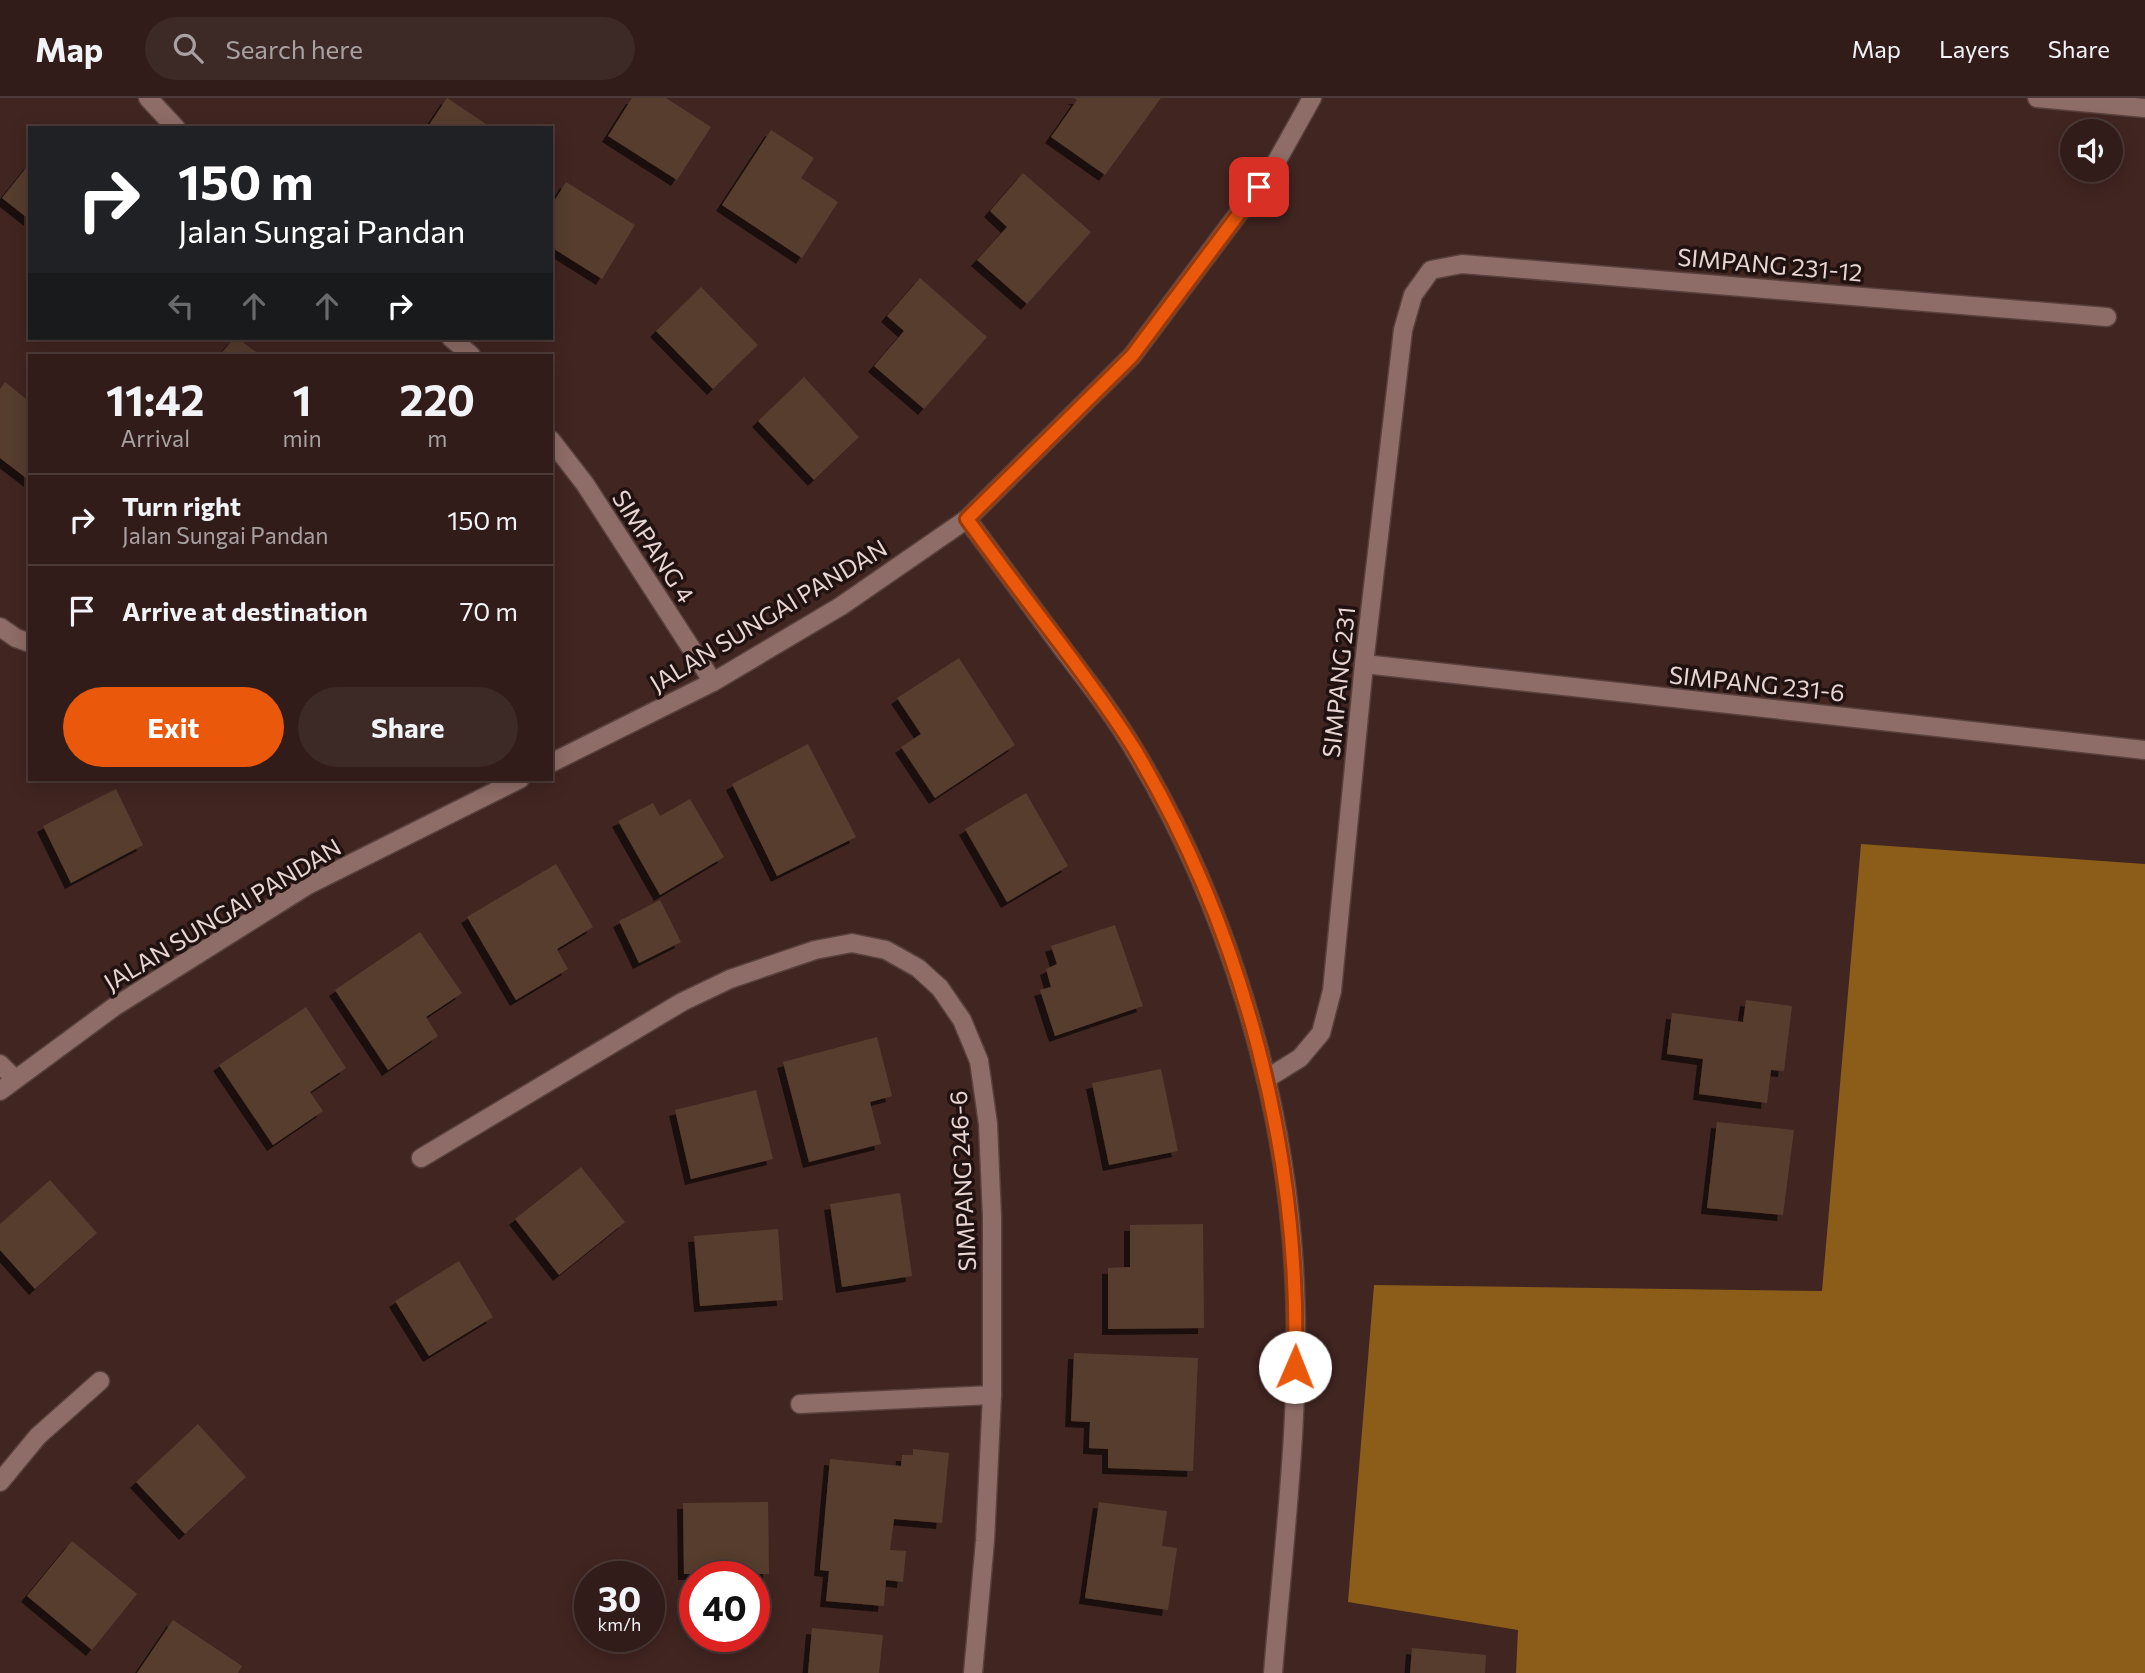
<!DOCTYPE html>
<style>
:root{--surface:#311c19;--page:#3d2926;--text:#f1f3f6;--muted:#a8a1a2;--line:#4c3a38;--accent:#ea580c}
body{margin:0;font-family:Commissioner,sans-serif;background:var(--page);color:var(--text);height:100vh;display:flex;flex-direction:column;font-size:26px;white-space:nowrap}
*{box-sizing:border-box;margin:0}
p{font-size:23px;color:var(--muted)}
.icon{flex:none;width:38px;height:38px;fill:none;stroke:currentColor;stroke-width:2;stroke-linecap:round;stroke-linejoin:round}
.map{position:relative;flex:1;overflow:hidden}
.sheet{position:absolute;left:28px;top:256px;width:525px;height:427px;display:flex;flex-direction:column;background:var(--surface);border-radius:0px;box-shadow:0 4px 18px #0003,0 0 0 2px var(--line)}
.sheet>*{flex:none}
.guide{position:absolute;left:28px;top:28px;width:525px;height:214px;border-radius:0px;box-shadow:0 4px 18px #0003,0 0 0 2px var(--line);background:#202124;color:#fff;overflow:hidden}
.controls{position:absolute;left:2060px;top:21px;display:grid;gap:14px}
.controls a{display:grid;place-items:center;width:63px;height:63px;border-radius:50%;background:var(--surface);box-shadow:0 4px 18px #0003,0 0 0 2px var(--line);font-size:35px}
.speed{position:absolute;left:574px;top:1463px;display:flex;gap:14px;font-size:35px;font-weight:700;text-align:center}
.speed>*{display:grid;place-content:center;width:91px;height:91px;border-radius:50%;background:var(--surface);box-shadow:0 4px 18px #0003,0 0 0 2px var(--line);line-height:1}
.speed small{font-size:18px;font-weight:400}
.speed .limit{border:10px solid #d22;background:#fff;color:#111}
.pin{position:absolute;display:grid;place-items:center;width:60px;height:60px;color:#fff;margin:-30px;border-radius:14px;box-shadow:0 4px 10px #0006}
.me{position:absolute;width:77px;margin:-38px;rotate:1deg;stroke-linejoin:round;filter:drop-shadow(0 0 5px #0008)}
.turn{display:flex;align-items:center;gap:24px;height:147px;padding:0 35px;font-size:32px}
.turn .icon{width:91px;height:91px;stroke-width:2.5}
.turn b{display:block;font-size:49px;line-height:60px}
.lanes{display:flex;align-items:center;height:66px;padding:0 35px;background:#0003;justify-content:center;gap:35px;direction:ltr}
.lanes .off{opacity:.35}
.eta{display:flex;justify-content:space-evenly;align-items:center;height:119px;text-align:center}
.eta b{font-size:42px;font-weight:700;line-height:49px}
.cta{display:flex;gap:14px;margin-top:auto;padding:14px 35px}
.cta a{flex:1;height:80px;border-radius:42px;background:var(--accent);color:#fff;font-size:28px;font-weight:700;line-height:80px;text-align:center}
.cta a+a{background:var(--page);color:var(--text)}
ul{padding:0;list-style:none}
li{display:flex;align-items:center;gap:21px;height:91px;padding:0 35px;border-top:2px solid var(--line)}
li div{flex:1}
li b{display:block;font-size:26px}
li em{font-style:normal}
header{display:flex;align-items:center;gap:42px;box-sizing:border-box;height:98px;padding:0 35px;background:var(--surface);border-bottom:2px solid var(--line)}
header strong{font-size:33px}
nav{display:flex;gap:38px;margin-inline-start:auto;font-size:24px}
.search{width:490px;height:63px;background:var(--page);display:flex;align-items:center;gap:18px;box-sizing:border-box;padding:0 24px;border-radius:38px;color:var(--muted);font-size:26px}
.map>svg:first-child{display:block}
.forest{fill:#8c5d18}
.building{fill:#573d2f;filter:url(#shadow)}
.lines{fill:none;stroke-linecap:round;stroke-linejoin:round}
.minor-casing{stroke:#59413e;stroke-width:21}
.minor{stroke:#8e6c67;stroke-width:18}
.route-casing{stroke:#983908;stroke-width:18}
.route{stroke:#ea580c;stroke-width:12}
.labels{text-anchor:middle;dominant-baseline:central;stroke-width:7;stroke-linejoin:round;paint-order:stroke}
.street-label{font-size:24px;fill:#e9d5d2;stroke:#1f1210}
</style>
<header>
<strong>Map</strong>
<div class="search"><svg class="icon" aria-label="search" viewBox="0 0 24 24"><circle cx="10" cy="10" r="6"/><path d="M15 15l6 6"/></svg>Search here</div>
<nav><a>Map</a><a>Layers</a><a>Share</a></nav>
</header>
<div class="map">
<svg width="2145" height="1575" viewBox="0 0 2145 1575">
<defs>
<filter id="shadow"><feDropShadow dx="-6" dy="6" stdDeviation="0" flood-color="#0009"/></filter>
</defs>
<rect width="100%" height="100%" fill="#412521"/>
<!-- forest -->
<path class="forest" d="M1861,746l284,20v809h-629l2,-43 -170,-28 26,-317 448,6z"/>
<!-- building -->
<g class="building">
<path d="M447,0l45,30h-65z"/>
<path d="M632,0h34l45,29 -34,53 -69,-44z"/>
<path d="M1074,0h87l-56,77 -54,-38 26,-37z"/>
<path d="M771,32l43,28 -13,20 37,24 -36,56 -80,-53z"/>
<path d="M30,65v57l-28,-22z"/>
<path d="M1023,75l68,59 -64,72 -50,-44 30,-33 -17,-16z"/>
<path d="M566,84l69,43 -33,54 -51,-32v-41z"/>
<path d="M920,180l67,59 -63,72 -50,-43 30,-35 -17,-15z"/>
<path d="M701,189l57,58 -45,44 -57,-58z"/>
<path d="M234,240h3l23,17h-40z"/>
<path d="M804,279l55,60 -45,43 -56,-59z"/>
<path d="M5,284l25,20v79l-30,-23v-69z"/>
<path d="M959,560l56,87 -80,53 -34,-51 20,-13 -24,-36z"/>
<path d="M808,646l48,93 -79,39 -45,-92z"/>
<path d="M116,691l27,56 -72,38 -28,-57z"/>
<path d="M1026,695l42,73 -61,36 -42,-73z"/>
<path d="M690,701l34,58 -64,38 -42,-74 35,-18 7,13z"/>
<path d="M556,766l37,63 -36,22 11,20 -52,31 -49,-83z"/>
<path d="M660,802l21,42 -42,21 -20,-42z"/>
<path d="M1115,827l28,81 -88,30 -15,-46 11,-3 -5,-18 11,-5 -6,-18z"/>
<path d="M420,834l42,61 -36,24 12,19 -50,34 -53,-80z"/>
<path d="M1746,902l46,6 -8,65 -13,-1 -4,33 -68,-9 4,-35 -36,-5 5,-41 71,9z"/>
<path d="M306,909l40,61 -36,24 13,19 -50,34 -54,-80z"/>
<path d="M877,939l15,59 -22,6 11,42 -72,18 -26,-100z"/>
<path d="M1161,971l17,82 -69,14 -17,-82z"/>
<path d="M756,992l17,69 -82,20 -16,-69z"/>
<path d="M1717,1024l77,8 -11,85 -76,-7z"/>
<path d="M581,1069l44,55 -66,53 -44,-56z"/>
<path d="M50,1082l47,53 -62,56 -35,-39v-26z"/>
<path d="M900,1095l12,83 -70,11 -12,-83z"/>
<path d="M1203,1126l1,104 -96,1v-61l22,-1v-42z"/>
<path d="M778,1131l5,71 -83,6 -6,-70z"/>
<path d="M459,1163l34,56 -64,39 -34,-55z"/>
<path d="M1074,1255l124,5 -5,113 -85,-3v-19l-19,-1 1,-26 -19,-1z"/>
<path d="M198,1326l48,53 -61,57 -49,-52z"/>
<path d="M913,1351l36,4 -7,70 -48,-4 -4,31 16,1 -3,31 -17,-2 -2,26 -58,-5 3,-30 -9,-1 10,-111 71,7 1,-11h11z"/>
<path d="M768,1404l1,72h-85l-1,-71z"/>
<path d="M1099,1404l68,9 -5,35 15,2 -9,62 -83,-12z"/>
<path d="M72,1443l65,53 -45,56 -65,-54z"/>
<path d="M173,1522l69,46 -4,7h-101z"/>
<path d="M812,1530l71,7 -4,38h-71z"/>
<path d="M1412,1550l74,7 -1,18h-75z"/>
</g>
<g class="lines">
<defs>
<g id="minor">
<path d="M148,0l28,30"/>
<path d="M2037,0l108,10"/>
<path d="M451,240l20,17"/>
<path d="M551,342l34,44 128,198"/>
<path d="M967,421c32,43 64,87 96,130 25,33 51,66 72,102 91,151 149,342 159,518 8,135 -10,270 -21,404"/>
<path d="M0,529l16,11 14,5"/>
<path d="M1364,566l781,86"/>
<path d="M551,665l162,-81 128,-76 126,-87 165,-163 142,-190 38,-68"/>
<path d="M0,966l15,15"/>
<path d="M1266,981l34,-21 21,-25 11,-42 32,-327 39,-334 10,-35 18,-25 31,-6 645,53"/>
<path d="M0,993l114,-84 194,-122 212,-106"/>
<path d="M421,1060l261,-156 48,-23 85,-29 37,-7 34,7 32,18 22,20 22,32 17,41 9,63 4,93v178l-7,146 -12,132"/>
<path d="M800,1306l192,-9"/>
<path d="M0,1384l38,-46 62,-55"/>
</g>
</defs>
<!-- minor casing -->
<use href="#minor" class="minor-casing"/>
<!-- minor -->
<use href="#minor" class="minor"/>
</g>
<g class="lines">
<defs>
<path id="route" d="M1259,89l-127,169 -165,163c31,43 63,85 95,127 25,34 51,68 73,104 109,183 166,405 160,617"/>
</defs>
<!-- route casing -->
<use href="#route" class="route-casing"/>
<!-- route -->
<use href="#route" class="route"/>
</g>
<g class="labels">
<!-- street labels -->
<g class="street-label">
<text transform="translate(1770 166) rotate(5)">SIMPANG 231-12</text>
<text transform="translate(654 448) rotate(57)">SIMPANG 4</text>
<text transform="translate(768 517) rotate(-31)">JALAN SUNGAI PANDAN</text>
<text transform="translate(1338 584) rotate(-84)">SIMPANG 231</text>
<text transform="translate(1757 585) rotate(6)">SIMPANG 231-6</text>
<text transform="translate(222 816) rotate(-31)">JALAN SUNGAI PANDAN</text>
<text transform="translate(962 1083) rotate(-93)">SIMPANG 246-6</text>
</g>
</g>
</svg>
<div class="controls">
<a><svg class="icon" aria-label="sound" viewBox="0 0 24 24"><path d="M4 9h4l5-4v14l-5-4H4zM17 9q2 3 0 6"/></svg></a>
</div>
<div class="speed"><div>30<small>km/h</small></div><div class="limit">40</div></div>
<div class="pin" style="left:1259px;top:89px;background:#d93025"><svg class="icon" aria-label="arrive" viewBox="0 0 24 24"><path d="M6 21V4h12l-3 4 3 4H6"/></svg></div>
<svg class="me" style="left:1295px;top:1269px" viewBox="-20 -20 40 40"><circle r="19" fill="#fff"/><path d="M0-13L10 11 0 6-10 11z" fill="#ea580c"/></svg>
<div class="guide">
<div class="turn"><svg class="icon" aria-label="right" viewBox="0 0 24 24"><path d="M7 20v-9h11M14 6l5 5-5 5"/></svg><div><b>150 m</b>Jalan Sungai Pandan</div></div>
<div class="lanes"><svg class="icon off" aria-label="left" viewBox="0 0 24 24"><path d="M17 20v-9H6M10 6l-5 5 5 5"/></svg><svg class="icon off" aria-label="ahead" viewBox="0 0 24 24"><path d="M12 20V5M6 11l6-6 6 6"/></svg><svg class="icon off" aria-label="ahead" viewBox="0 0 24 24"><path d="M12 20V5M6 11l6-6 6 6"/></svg><svg class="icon" aria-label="right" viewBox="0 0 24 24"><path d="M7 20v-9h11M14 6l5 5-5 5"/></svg></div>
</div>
<section class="sheet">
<div class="eta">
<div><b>11:42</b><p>Arrival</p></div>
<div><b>1</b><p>min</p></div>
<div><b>220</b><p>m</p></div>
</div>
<ul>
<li><svg class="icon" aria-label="right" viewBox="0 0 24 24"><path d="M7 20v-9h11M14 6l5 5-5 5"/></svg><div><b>Turn right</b><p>Jalan Sungai Pandan</p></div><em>150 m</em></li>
<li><svg class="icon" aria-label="arrive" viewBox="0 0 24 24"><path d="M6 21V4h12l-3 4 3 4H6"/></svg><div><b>Arrive at destination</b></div><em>70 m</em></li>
</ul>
<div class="cta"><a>Exit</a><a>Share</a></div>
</section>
</div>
